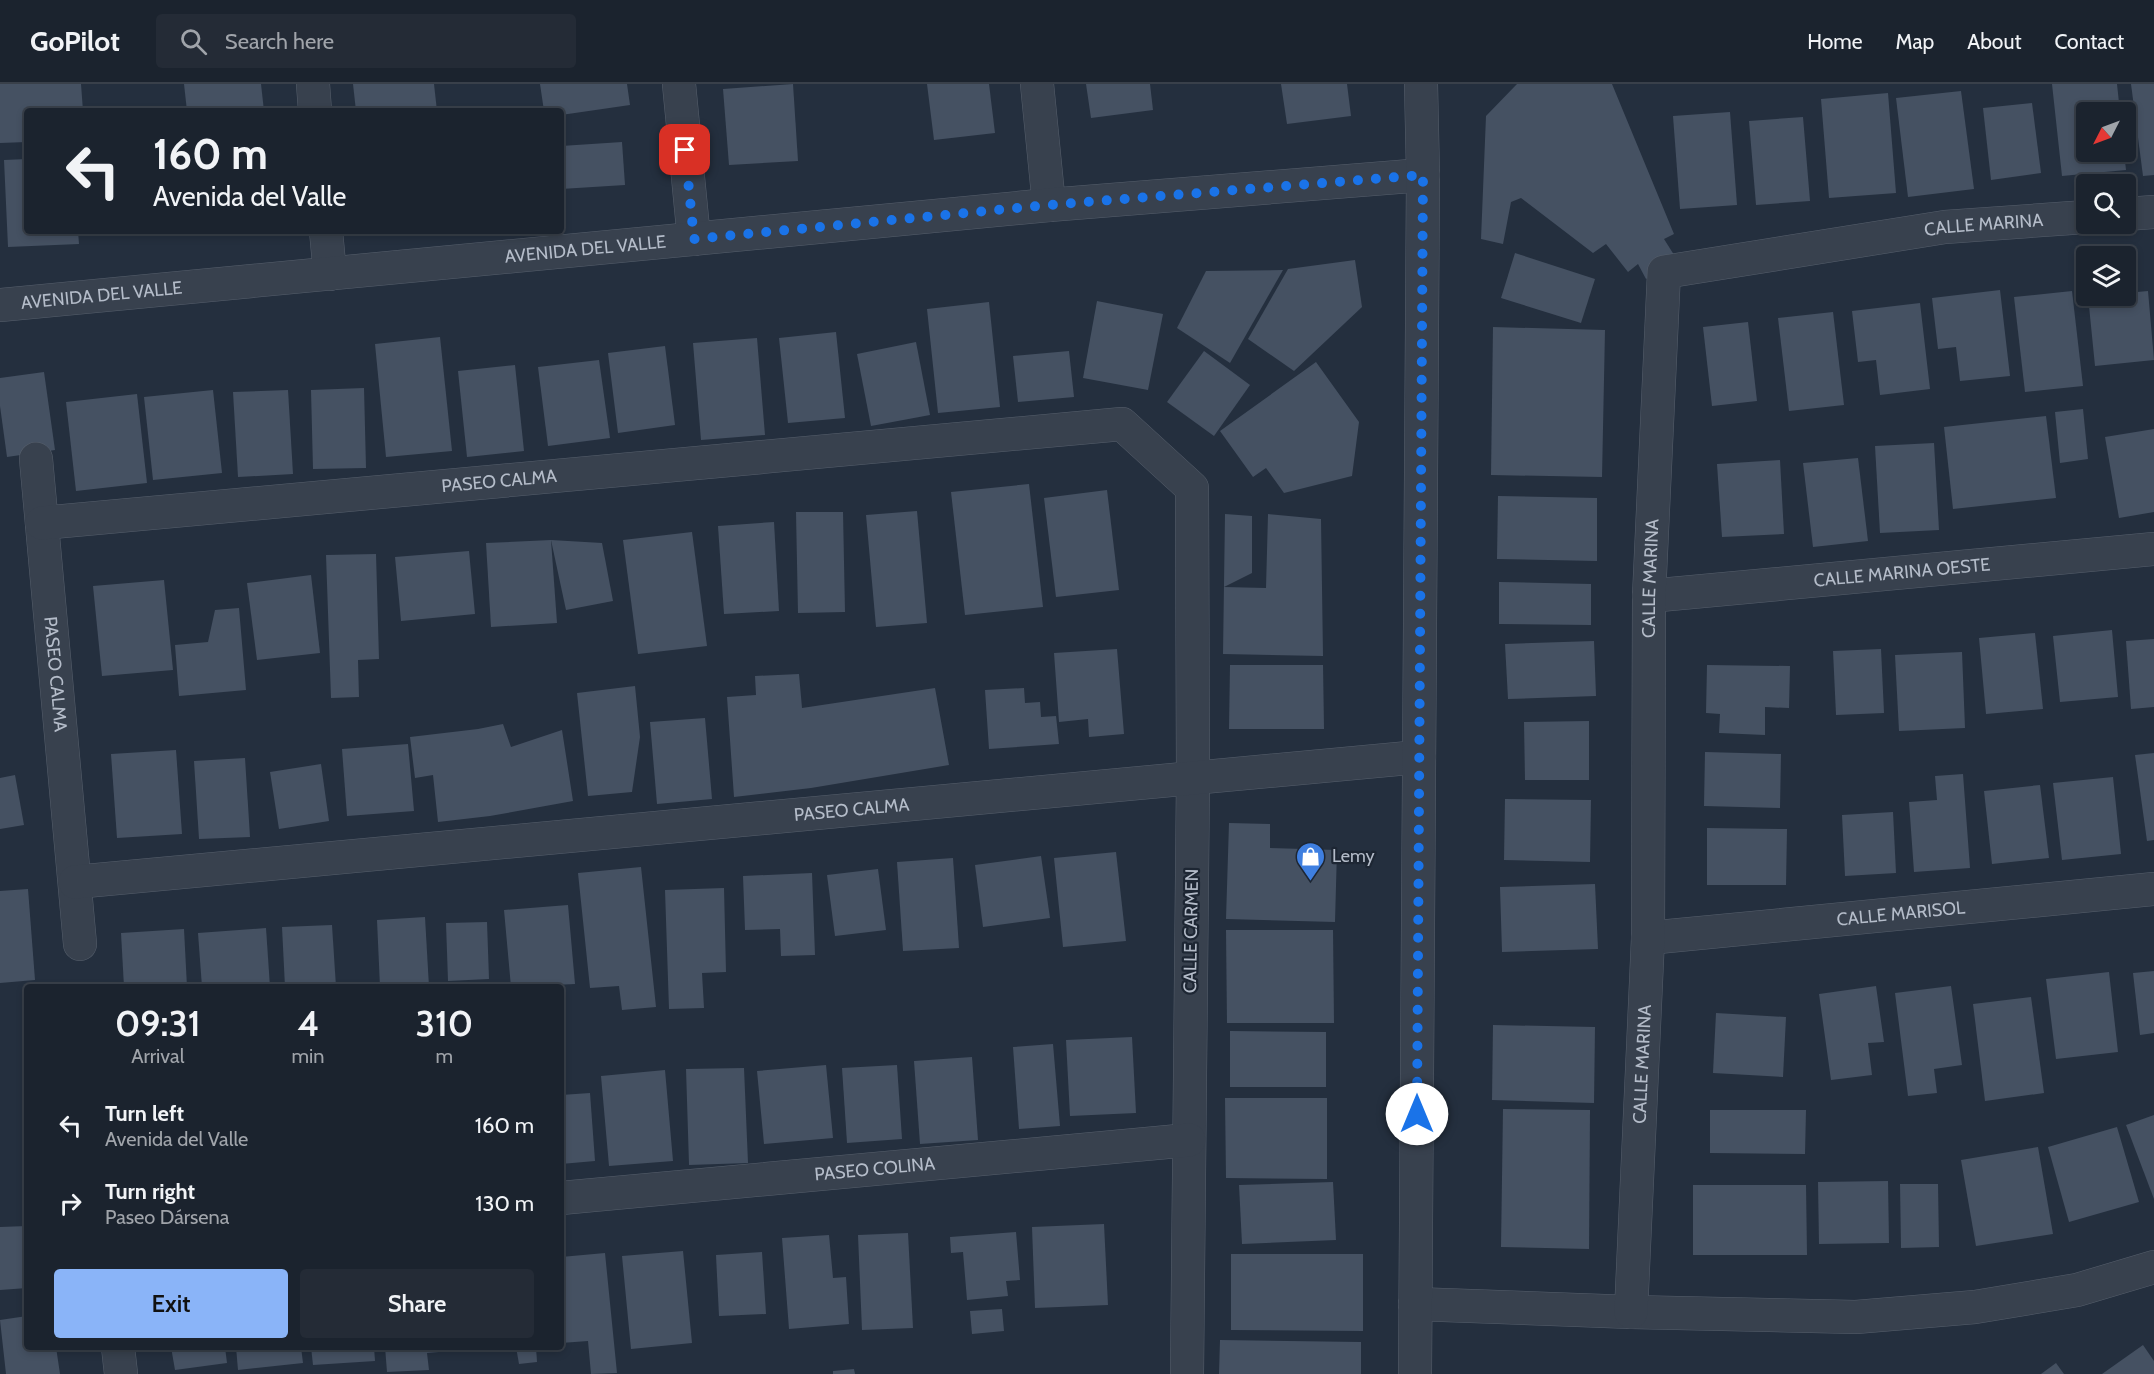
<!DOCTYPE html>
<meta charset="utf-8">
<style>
:root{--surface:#1b232e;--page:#242b36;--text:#f1f3f6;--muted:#a0a4aa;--line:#39404a;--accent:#8ab4f8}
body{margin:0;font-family:Cabin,sans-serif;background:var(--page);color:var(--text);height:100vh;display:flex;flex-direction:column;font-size:22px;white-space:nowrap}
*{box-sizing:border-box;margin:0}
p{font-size:20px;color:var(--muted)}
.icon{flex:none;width:33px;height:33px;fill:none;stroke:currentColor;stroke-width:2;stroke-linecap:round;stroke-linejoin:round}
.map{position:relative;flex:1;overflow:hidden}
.details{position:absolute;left:24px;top:900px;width:540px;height:366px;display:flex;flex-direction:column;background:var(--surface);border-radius:6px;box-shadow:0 3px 9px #0003,0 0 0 2px var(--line)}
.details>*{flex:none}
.hud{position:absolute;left:24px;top:24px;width:540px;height:126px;border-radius:6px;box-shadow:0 3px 9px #0003,0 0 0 2px var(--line);background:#1b232e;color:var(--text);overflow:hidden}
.needle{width:39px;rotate:228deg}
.tools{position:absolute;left:2076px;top:18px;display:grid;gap:12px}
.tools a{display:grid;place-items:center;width:60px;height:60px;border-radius:6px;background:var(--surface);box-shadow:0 3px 9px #0003,0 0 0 2px var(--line);font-size:30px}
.pin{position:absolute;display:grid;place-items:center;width:51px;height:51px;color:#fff;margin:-26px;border-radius:12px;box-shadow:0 3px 9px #0006}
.me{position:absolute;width:66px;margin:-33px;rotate:0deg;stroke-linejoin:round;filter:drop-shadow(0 0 4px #0008)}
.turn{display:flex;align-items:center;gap:21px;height:126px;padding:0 30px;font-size:27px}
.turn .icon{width:78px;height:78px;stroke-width:2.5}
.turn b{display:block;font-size:42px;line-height:51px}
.eta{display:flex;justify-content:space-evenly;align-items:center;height:102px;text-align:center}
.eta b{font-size:36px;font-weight:600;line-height:42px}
.action{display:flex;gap:12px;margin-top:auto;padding:12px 30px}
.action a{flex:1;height:69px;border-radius:6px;background:var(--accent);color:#111;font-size:24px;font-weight:600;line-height:69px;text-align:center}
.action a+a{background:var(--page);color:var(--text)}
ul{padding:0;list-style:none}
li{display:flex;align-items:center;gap:18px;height:78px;padding:0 30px}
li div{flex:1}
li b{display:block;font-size:22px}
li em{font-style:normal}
header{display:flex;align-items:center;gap:36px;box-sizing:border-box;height:84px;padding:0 30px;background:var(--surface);border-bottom:2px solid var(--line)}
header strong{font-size:28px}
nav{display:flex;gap:33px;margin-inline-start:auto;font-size:21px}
.search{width:420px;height:54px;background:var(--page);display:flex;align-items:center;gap:15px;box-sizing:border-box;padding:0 21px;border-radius:6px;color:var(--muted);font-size:22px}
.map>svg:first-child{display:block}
.building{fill:#455162}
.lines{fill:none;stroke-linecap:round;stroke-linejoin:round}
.minor-casing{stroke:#565f6c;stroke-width:34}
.minor{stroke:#38414e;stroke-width:33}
.route{stroke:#1a73e8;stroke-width:10;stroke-dasharray:0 18}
.labels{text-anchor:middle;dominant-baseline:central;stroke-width:4.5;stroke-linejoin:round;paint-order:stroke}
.street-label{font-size:18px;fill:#b4bcc9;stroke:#1d2633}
.poi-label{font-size:18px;fill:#b4bcc9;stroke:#1d2633;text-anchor:start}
</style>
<header>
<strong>GoPilot</strong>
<div class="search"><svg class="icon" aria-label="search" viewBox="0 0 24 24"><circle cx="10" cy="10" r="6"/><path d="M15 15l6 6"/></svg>Search here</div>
<nav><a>Home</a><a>Map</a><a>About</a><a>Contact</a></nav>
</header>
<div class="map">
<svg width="2154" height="1290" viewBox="0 0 2154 1290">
<rect width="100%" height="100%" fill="#242f3e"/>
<!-- building -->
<g class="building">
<path d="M0,0h81l2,27h-56v31l-27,1z"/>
<path d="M184,0h77l3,27h-77z"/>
<path d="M353,0h81l3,27h-81z"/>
<path d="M540,0h87l3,21 -69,10v-4h-17z"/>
<path d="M793,0l5,77 -69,4 -6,-76z"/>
<path d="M927,0h62l6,49 -61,7z"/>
<path d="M1086,0h64l3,26 -62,8z"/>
<path d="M1281,0h66l4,32 -64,8z"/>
<path d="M1517,0h95l62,150 -10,5 12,19 -30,21 -8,-15 -10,8 -22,-28 -13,9 -72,-55 -10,4 -8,42 -22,-5 5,-123z"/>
<path d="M2052,0h65l3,28h-34v40h38l2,18 -64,6z"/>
<path d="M2131,0h23v91l-11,1z"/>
<path d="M1961,7l13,98 -66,8 -12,-99z"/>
<path d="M1888,9l8,100 -67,5 -8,-99z"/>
<path d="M2032,19l9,70 -50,7 -8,-72z"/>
<path d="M1730,28l7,93 -57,4 -7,-93z"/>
<path d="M1803,33l7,84 -54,4 -7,-84z"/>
<path d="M622,58l3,43 -64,4v-43z"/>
<path d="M27,75v72h51l1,13 -71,3 -4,-87z"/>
<path d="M1515,169l80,26 -14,44 -80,-25z"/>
<path d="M1355,176l7,47 -68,64 -46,-32 40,-70z"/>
<path d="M1283,186l-53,93 -53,-35 29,-57z"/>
<path d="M2000,206l10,86 -50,5 -4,-34 -18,2 -6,-51z"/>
<path d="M2072,207l11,95 -58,6 -11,-95z"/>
<path d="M2148,207l6,69 -59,6 -7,-70h38v-3z"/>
<path d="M1097,217l66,13 -15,76 -65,-12z"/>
<path d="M989,218l11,105 -62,6 -11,-104z"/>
<path d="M1920,219l10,86 -50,6 -4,-35 -18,2 -6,-51z"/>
<path d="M1833,228l11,93 -55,6 -11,-93z"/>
<path d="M1748,238l9,79 -45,5 -9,-79z"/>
<path d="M1493,243l112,3 -3,147 -111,-2z"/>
<path d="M836,248l9,86 -57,5 -9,-85z"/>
<path d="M440,253l12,114 -66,6 -11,-113z"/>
<path d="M757,254l8,97 -64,5 -8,-97z"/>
<path d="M916,258l14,73 -59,11 -14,-72z"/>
<path d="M665,262l10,79 -57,8 -10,-80z"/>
<path d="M1069,267l5,46 -56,5 -5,-46z"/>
<path d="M1204,267l46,34 -36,51 -47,-34z"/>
<path d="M599,276l11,78 -62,8 -10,-79z"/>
<path d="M1316,278l43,60 -7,54 -68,17 -18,-25 -13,9 -33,-46z"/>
<path d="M515,281l9,86 -57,6 -9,-86z"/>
<path d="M44,288l11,78 -48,7 -7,-51v-28z"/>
<path d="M364,304l2,80 -53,1 -2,-79z"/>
<path d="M213,306l9,83 -69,7 -9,-83z"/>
<path d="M288,306l5,84 -55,3 -5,-85z"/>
<path d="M137,310l10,89 -71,8 -10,-89z"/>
<path d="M2083,325l5,50 -28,4 -5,-51z"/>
<path d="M2046,332l10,82 -103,11 -9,-82z"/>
<path d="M2154,345v83l-35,6 -14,-81z"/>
<path d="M1934,359l5,87 -59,3 -5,-87z"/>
<path d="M1858,374l10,83 -55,6 -10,-84z"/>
<path d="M1780,376l4,74 -62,3 -5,-73z"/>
<path d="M1029,400l14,123 -78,8 -14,-123z"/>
<path d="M1107,406l12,100 -63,7 -12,-99z"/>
<path d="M1498,412l99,2v63l-100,-2z"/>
<path d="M917,427l10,112 -51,4 -10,-112z"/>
<path d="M796,428h47l2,100 -47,1z"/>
<path d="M1225,430l27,2v57l-28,14 42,1 2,-74 53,5 2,137 -100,-2z"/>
<path d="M774,438l5,89 -55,3 -6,-88z"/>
<path d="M692,448l15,114 -69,8 -15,-114z"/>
<path d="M551,456l6,83 -66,4 -5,-84z"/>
<path d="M551,456l51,3 11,58 -47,9z"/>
<path d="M469,467l6,63 -74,7 -6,-64z"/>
<path d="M376,470l3,105 -21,1 1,37 -28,1 -5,-143z"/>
<path d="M311,491l9,78 -63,7 -10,-77z"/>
<path d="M164,496l9,90 -71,6 -9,-90z"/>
<path d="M1499,498l92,2v41l-92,-1z"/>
<path d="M239,524l7,82 -67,6 -4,-51 33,-3 7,-32z"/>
<path d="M2112,546l6,67 -58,5 -7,-66z"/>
<path d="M2035,549l8,76 -57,5 -7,-76z"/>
<path d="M2154,555v68l-23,2 -5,-68z"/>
<path d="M1594,557l2,55 -88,3 -3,-55z"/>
<path d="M1117,565l7,85 -35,3 -1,-18 -29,3 -5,-69z"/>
<path d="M1881,565l3,64 -48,2 -3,-64z"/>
<path d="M1962,568l3,76 -66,3 -4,-76z"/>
<path d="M1230,581h93l1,64h-95z"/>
<path d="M1707,581l83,1 -1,42 -24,-1v28l-46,-2 1,-19 -14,-1z"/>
<path d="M799,590l3,34 133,-20 14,77 -138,23 -77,9 -7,-100 29,-2 -1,-19z"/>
<path d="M635,602l5,51 -8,55 -44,4 -11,-103z"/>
<path d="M1024,604l1,15 15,-1 1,15 15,-1 3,28 -70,5 -4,-59z"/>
<path d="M705,634l7,81 -55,5 -7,-82z"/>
<path d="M1589,637v59h-64l-1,-58z"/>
<path d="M503,640l8,23 51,-17 11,71 -83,15 -52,6 -5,-47 -18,3 -5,-41 68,-8z"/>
<path d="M408,660l6,67 -67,5 -5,-67z"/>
<path d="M176,666l6,84 -65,4 -6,-84z"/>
<path d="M1705,668l76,2 -1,54 -76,-2z"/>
<path d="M2154,669v87l-7,1 -12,-86z"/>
<path d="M245,674l5,79 -51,2 -5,-78z"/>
<path d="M321,680l8,57 -50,8 -9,-57z"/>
<path d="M1963,690l7,94 -56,4 -5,-70 28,-2 -2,-24z"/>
<path d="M15,691l9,50 -24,4v-51z"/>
<path d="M2113,693l8,77 -59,6 -9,-77z"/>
<path d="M2040,701l9,73 -57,6 -8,-73z"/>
<path d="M1505,715l86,1 -1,62 -86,-2z"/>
<path d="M1893,728l3,61 -51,3 -3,-61z"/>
<path d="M1229,739l41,1v24l67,2 -2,72 -109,-3z"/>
<path d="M1707,744l80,1 -1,56h-79z"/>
<path d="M1116,768l10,89 -63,6 -9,-89z"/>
<path d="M1041,772l9,62 -67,9 -8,-62z"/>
<path d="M953,774l6,90 -56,3 -6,-89z"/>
<path d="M641,783l15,140 -34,3 -3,-24 -29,2 -12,-115z"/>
<path d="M878,785l8,61 -51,6 -8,-61z"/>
<path d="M812,789l3,82 -34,1 -1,-27 -35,1 -2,-54z"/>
<path d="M1595,800l3,65 -96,3 -2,-65z"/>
<path d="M724,804l2,84 -24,1 2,35 -35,1 -4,-119z"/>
<path d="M28,805l7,91 -35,3v-92z"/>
<path d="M568,821l7,79 -64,3 -7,-77z"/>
<path d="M425,833l4,70h-49l-3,-67z"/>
<path d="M487,838l2,57 -41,2 -2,-58z"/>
<path d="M332,841l4,62h-51l-3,-60z"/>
<path d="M266,844l4,59h-68l-4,-54z"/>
<path d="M184,845l3,58h-63l-3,-54z"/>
<path d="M1226,846h107l1,93h-107z"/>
<path d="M2154,887v62l-14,2 -7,-62z"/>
<path d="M2109,888l9,80 -62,7 -10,-80z"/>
<path d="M1876,902l8,56 -16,1 4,32 -41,5 -12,-86z"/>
<path d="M1951,902l11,79 -28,4 3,24 -29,3 -13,-103z"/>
<path d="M2031,913l13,96 -59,8 -12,-97z"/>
<path d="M1716,929l70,4 -3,60 -70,-4z"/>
<path d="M1493,941l102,2 -1,76 -102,-3z"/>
<path d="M1230,947l96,1v55h-96z"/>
<path d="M1132,953l4,76 -66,3 -4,-76z"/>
<path d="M1053,960l7,82 -41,3 -6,-82z"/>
<path d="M972,973l6,83 -58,4 -6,-83z"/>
<path d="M826,981l7,73 -69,6 -7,-73z"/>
<path d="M897,981l5,74 -55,4 -5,-75z"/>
<path d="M744,984l4,95 -59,2 -3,-96z"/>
<path d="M665,986l8,91 -64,5 -8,-90z"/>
<path d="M590,1009l5,68 -34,3v-69z"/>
<path d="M1225,1014h102v81l-101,-1z"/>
<path d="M1503,1025l87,1 -1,139 -88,-2z"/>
<path d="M1710,1026h96l-1,44 -95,-1z"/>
<path d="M2154,1031v84l-28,-74z"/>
<path d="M2117,1043l22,75 -70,20 -21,-75z"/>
<path d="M2038,1063l15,87 -77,12 -15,-86z"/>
<path d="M1888,1097l1,62 -70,1 -1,-62z"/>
<path d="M1333,1098l3,58 -94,4 -3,-59z"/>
<path d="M1900,1100h38l1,63 -38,1z"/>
<path d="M1693,1101h113l1,70h-114z"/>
<path d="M1104,1140l4,81 -73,3 -3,-81z"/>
<path d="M27,1142v62l-27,2v-63z"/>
<path d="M1016,1148l4,48 -14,1 2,15 -41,4 -4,-48 -12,1 -1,-16z"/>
<path d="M908,1149l5,95 -51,2 -4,-95z"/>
<path d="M829,1151l4,43 13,-1 3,47 -60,5 -7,-91z"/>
<path d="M683,1167l9,92 -61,6 -9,-93z"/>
<path d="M762,1168l4,62 -47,2 -3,-61z"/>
<path d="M605,1169l12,120 -26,1 -3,-33 -27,2v-86z"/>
<path d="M1231,1170h132v77l-132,-1z"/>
<path d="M1002,1225l2,22 -32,3 -2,-23z"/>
<path d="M27,1232v31h29l4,27h-54l-6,-54z"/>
<path d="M1220,1256l141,2v32h-142z"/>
<path d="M2143,1261l11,16v13h-52z"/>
<path d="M171,1263h54l2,16 -52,7z"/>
<path d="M236,1263h65l2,16 -65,7z"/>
<path d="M311,1263h63l1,14 -62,4z"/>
<path d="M385,1263h65l1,4 -24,2 2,17 -42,2z"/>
<path d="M467,1263h25v1l-24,3z"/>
<path d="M516,1263h20l1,15 -18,2z"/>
<path d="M2056,1279l8,11h-23z"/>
<path d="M854,1285l1,5h-22v-3z"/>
</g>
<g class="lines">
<defs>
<g id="minor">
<path d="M313,0l2,27"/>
<path d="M679,0l15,155"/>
<path d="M1037,0l12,121"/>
<path d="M2126,130l28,-2"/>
<path d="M326,147l4,43"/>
<path id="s1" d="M0,221l1049,-100 374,-30"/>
<path id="s2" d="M36,375l44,485"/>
<path id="s3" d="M42,439l1080,-99 70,64 1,289 -6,597"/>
<path id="s4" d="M1649,512l505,-47"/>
<path id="s5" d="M75,798l1344,-125"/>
<path id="s6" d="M1648,854l506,-49"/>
<path id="s7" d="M561,1114l628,-58"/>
<path d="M1415,1220l216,8 225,5 119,-10 102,-17 77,-23"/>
<path id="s8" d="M1631,1228l17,-374 1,-342 15,-324 281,-45 141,-10"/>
<path d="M118,1263l3,27"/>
<path d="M1415,1290l8,-1199 -2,-91"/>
</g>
</defs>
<!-- minor casing -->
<use href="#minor" class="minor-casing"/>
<!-- minor -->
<use href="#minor" class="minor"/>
</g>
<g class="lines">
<!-- route -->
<path class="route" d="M685,66l9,89 355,-34 374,-30 -6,939"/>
</g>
<!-- icons -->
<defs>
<symbol id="shop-pin" viewBox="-11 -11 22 30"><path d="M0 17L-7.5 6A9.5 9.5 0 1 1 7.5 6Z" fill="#3f7fe0" stroke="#1d2633"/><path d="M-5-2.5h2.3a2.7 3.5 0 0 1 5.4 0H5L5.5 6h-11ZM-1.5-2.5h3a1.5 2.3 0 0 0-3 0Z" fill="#fff"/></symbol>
</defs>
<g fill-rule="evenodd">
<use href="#shop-pin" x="1294" y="756" width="33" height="45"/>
</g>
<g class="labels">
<!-- street labels -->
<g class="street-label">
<text stroke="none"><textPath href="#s8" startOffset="1364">CALLE MARINA</textPath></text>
<text stroke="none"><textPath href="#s1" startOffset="588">AVENIDA DEL VALLE</textPath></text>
<text stroke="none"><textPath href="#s1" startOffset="102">AVENIDA DEL VALLE</textPath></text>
<text stroke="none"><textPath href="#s3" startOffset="459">PASEO CALMA</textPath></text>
<text stroke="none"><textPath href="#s4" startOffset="254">CALLE MARINA OESTE</textPath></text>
<text stroke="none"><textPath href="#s8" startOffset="734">CALLE MARINA</textPath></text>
<text stroke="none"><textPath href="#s2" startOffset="216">PASEO CALMA</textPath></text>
<text stroke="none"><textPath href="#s5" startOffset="780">PASEO CALMA</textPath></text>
<text stroke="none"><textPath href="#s6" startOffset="254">CALLE MARISOL</textPath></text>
<text transform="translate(1191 847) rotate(-89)">CALLE CARMEN</text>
<text stroke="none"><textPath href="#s8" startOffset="248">CALLE MARINA</textPath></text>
<text stroke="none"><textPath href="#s7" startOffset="315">PASEO COLINA</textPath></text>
</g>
<!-- poi labels -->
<g class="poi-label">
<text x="1332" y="772">Lemy</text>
</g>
</g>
</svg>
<div class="tools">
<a><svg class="needle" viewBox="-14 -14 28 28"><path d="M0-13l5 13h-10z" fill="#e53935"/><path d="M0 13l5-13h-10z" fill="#a0a4aa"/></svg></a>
<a><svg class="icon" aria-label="search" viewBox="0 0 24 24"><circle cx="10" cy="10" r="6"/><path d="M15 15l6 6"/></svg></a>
<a><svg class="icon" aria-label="layers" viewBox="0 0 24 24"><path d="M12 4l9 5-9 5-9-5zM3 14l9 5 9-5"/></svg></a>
</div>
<div class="pin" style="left:685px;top:66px;background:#d93025"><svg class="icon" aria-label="arrive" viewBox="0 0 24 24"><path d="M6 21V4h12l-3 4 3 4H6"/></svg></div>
<svg class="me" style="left:1417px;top:1030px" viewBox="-20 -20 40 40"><circle r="19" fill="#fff"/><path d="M0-13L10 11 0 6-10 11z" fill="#1a73e8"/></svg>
<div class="hud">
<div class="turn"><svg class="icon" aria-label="left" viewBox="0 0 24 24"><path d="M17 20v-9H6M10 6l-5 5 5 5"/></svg><div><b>160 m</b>Avenida del Valle</div></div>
</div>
<section class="details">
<div class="eta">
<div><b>09:31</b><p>Arrival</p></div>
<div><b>4</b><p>min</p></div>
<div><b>310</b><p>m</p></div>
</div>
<ul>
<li><svg class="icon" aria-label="left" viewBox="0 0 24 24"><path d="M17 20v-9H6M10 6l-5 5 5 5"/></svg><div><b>Turn left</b><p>Avenida del Valle</p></div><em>160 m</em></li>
<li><svg class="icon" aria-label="right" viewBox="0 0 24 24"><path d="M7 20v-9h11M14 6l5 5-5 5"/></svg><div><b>Turn right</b><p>Paseo Dársena</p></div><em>130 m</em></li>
</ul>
<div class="action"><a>Exit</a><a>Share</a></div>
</section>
</div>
